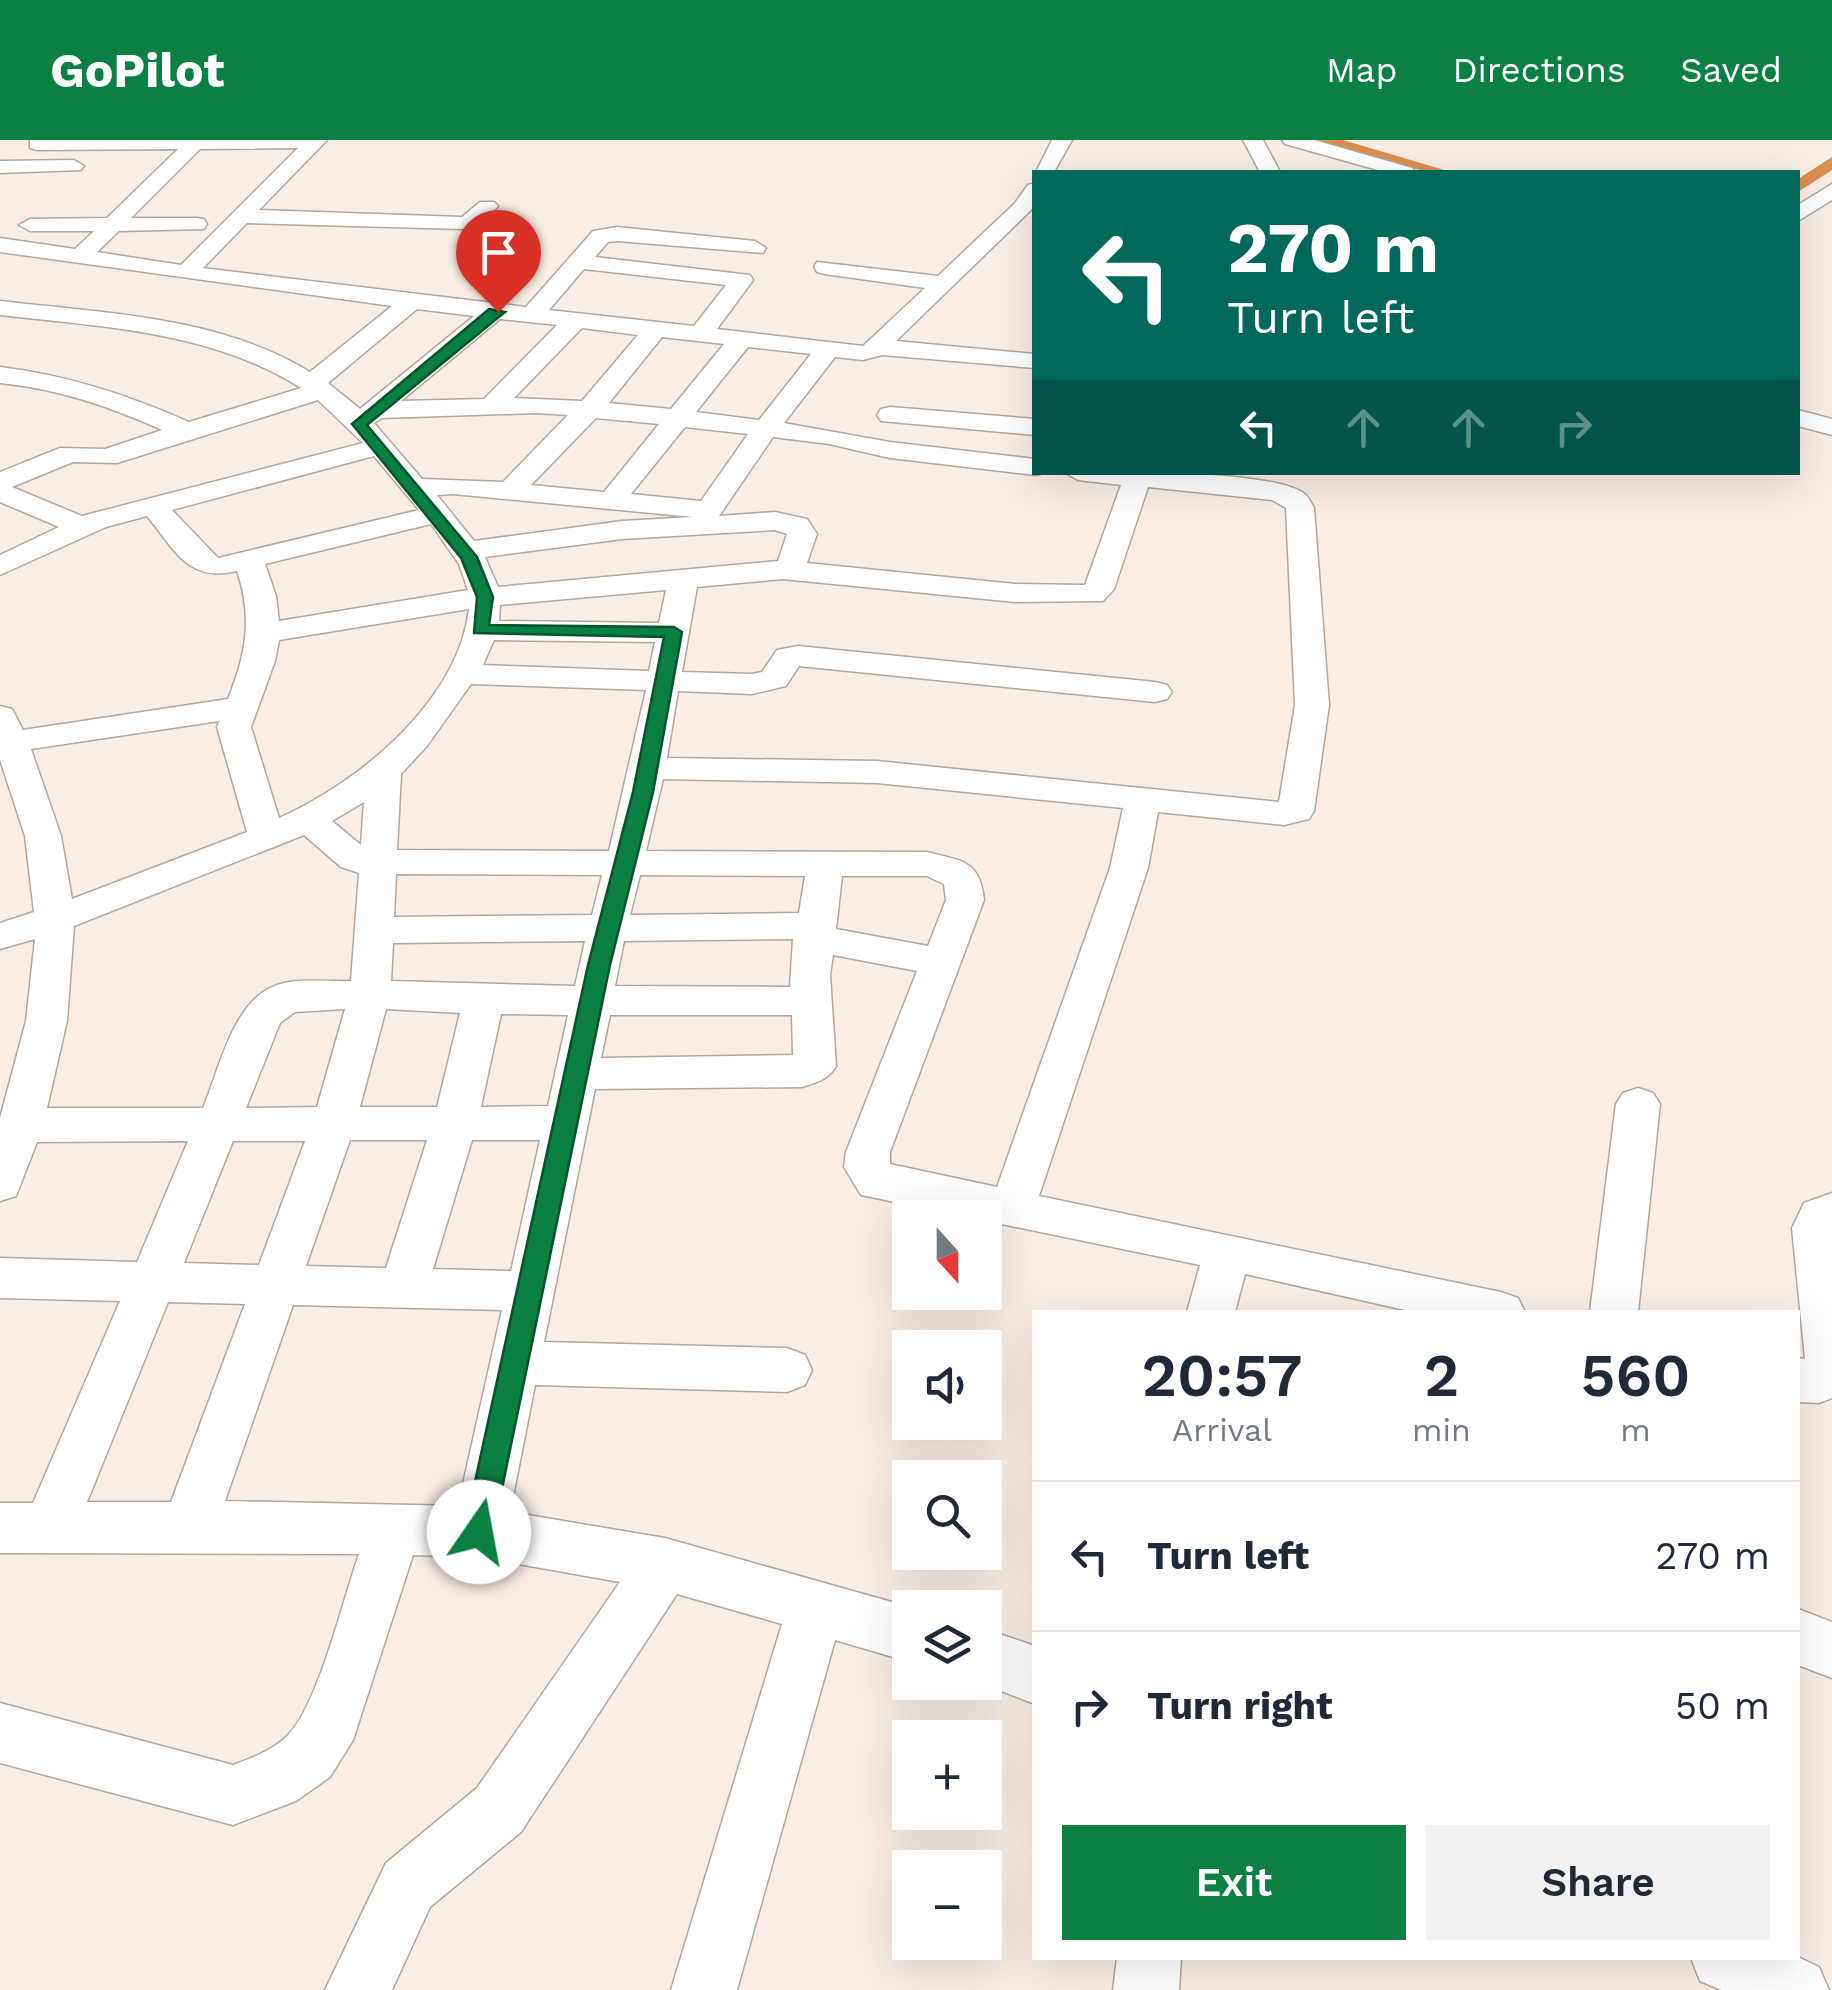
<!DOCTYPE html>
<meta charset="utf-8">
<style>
:root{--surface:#fff;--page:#f2f2f3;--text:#1f2937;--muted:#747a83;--line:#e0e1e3;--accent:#0b8043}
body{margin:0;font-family:"Work Sans",sans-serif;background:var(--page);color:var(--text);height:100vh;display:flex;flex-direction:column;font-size:38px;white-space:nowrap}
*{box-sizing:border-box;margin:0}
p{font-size:32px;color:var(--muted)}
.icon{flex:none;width:55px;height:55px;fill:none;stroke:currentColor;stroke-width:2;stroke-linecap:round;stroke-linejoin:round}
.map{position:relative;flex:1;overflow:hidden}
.details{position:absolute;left:1032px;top:1170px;width:768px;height:650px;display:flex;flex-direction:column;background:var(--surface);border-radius:0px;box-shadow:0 10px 40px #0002}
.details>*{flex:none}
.guide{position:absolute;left:1032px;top:30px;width:768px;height:305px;border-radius:0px;box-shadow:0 10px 40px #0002;background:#00695c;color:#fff;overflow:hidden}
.needle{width:65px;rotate:159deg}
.buttons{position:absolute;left:892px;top:1060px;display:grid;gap:20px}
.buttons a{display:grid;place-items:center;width:110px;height:110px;border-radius:0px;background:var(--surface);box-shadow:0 10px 40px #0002;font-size:50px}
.pin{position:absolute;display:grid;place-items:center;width:85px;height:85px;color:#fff;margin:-102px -42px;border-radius:50% 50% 50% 0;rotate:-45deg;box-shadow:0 0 10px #0007}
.pin .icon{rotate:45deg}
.me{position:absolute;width:110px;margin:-55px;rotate:12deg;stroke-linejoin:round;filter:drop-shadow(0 0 8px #0008)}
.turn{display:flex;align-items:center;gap:35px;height:210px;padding:0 30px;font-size:45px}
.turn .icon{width:130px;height:130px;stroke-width:2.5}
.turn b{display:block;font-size:70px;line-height:85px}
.lanes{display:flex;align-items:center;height:95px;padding:0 30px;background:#0003;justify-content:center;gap:50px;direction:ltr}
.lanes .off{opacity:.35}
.eta{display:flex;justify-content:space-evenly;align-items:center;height:170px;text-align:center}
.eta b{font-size:60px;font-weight:600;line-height:70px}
.cta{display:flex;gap:20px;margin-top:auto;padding:20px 30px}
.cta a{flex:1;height:115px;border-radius:0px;background:var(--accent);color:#fff;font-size:40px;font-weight:600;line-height:115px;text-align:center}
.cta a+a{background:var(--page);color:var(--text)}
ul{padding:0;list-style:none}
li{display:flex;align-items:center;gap:30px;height:150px;padding:0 30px;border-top:2px solid var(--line)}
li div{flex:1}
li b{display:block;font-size:38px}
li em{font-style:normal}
header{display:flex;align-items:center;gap:60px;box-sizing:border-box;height:140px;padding:0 50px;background:var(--accent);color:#fff}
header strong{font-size:48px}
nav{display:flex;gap:55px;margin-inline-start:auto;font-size:35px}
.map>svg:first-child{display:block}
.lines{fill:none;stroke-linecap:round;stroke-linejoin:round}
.canal{fill:#da8f4e;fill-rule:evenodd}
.minor-casing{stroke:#b2a69d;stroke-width:3}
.minor{fill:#fff;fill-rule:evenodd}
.route{fill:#0b8043;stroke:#07532c;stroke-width:2.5}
</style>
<header>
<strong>GoPilot</strong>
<nav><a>Map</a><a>Directions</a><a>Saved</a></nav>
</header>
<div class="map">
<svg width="1832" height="1850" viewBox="0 0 1832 1850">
<rect width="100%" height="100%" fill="#faede4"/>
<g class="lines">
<!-- canal -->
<g class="canal">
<path d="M1317,0h26l108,32h-25z"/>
<path d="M1832,17v13l-34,22v-13z"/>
</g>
<defs>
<g id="minor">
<path d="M30,0h297l-68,70 203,7 18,-15h14l4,4 -20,21 -16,2 -215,-6 -44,45 323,39 67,-76 24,-4 138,14 11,7 -3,5 -146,-12 -9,1 -13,15 155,18 3,5 -36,49 146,17 62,-58 -100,-14 -8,-2 -3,-5 3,-5 121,14 77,-73 13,-18 7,-2v22l-5,6 -134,130 139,13v14l-153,-13 -19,5 -28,-3 -51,66 106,19 145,17v13l10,1 -10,2 -145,-17 -61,-14 -56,-7 -54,79 56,-4 32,7 10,15 -10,29 208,21 70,1 36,-100 -43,-5 -14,-8c44,0 213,-3 242,23 1,1 8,12 8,13l15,197 -15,106 -5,8 -25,6 -126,-13 -10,56 -109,328 462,96 17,6 7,14h-111l-169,-38 -10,38h-48l13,-47 -339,-70 -17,-28 2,-15 71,-181 -84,-16 -3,20 6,91c-8,14 -19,16 -34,21l-207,2 -51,253 243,6 18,7 7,15 -7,15 -18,7 -252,-7 -25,127 155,26 248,70 -3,54 -75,-22 -98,350h-66l111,-366 -105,-30 -156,238 -91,75 -38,83h-67l61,-127 91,-75 143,-206 -141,-25 -66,-2 -60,185 -23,37 -34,24 -63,24 -233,-62v-60l233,62c19,-7 40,-15 55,-30 31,-32 55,-136 71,-181l-359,-1v-50h33l87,-202 -120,-3v-40l137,4 51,-121 -151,1 -21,54 -16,5v-83l26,-97 9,-82 -35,10v-26l34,-11 -9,-76 -25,-76v-54l12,3 11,21 205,-31c18,-45 25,-81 9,-128 -49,12 -62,-21 -90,-55l-41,11 -106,48v-20l59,-28 -59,-25v-30l60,-24 45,1 57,-19c-53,-24 -104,-41 -162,-47v-16c67,8 128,28 189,55l112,-34c-90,-57 -198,-61 -301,-73v-14c103,12 219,15 310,71l82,-66 -392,-54v-14l75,11 19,-18h-64l-11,-6 11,-6 77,-1 71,-69 -141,1 -7,-2zM298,8l-117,117 -84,-13 22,-21 85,-2 3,-5 -3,-5 -8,-1h-65l69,-69zM584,129l142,16 -32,41 -145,-16zM417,169l57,7 -114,93 -32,-26zM500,179l57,6 -73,74 -83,2zM582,188l56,7 -56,66 -68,-3zM662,197l62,7 -53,65 -62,-6zM748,207l63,7 -52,66 -63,-8zM318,260l45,43 -281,73 -70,-29 61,-25 44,1zM536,273l32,2 -65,67 -81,-3 -48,-56 8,-5zM596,278l63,6 -55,68 -73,-7zM685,287l63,7 -47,67 -70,-7zM374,316l45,54 -201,48 -46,-48zM1148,347l124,13 14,8 9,197 -16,97 -402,-41 -210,-3 11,-67 74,3 34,-8 13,-20 356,36 12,-3 5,-7 -5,-7 -12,-3 -357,-36 -21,4 -15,22 -10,2 -70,-2 15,-85 86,-8 232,23 88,-1 11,-12zM453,354l240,23 -71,4 -148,20 -37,-46zM431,384l28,40 9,26 -189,31 -3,-25 -11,-32zM775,390l12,4 -9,27 -280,26 -13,-30 137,-18zM666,450l-7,33 -160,-2 1,-16zM469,469c-11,93 -111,174 -190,209l-28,-91 24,-66 4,-21zM494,500l161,2 -6,29 -166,-6zM471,544l175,6 -37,161 -212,-1 4,-76 26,-28zM219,581l-2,6 30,105 -175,67 -11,-63 -30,-87zM663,639l214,4 246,25 -13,60 -113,319 -107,-23v-12l94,-252c-4,-40 -22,-39 -57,-48l-281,-1zM364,662l-3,43 -29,-24zM304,695l37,32 18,6 -8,108c-24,1 -57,-4 -79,6 -40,18 -53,83 -69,121h-156l20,-87 7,-95zM396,734l206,1 -10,40 -198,2zM640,735l165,1 -6,37 -169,2zM842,736h85l17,8 2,16 -18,46 -92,-17zM793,799l-3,48 -175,-1 9,-45zM585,801l-10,45 -184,-5 2,-38zM345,869l-28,98 -71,1 34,-85 15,-11zM386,869l74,4 -23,94h-77zM501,874l67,1 -20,91 -67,1zM610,875h182l1,40 -192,3zM350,1000h77l-41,128 -80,-2zM472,1000h68l-29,131 -78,-2zM233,1001h72l-46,124 -75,-2zM168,1162l77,2 -74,198h-84zM293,1165l209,5 -44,196 -233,-5z"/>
<path d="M1052,0h20l-18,32 -19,2z"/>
<path d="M1243,0h20l17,32h-20z"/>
<path d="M1282,0h32l98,28 3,4h-30l-100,-28z"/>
<path d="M74,20l10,6 -3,4 -81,3v-12z"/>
<path d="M1832,44v16l-34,21v-16z"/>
<path d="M890,267l145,12v16l-154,-14 -4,-6 4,-6z"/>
<path d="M1798,270l34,9v16l-34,-9z"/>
<path d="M1638,948l15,5 7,11 -22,208h-48l26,-208 7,-11z"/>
<path d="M1832,1053v205l-13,5 -21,-1v-44l7,1 -13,-131 12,-25z"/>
<path d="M1798,1469l34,13v56l-34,-13z"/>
<path d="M985,1489l50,17v58l-57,-22h7z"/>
<path d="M1798,1817l21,10 10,23h-108l-21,-9 -9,-23z"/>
<path d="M1117,1818h64l-2,32h-66z"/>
</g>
</defs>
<!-- minor casing -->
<use href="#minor" class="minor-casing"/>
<!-- minor -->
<use href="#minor" class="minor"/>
</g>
<!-- route -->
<path class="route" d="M489,169l16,3 -138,113 110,132 16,40 -4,28 185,2 8,5 -29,160 -43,173 -117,567 -4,10 -10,4 -11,-4 -4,-10 124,-567 45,-173 31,-155 -190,-4 3,-36 -16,-39 -109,-134z"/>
</svg>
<div class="buttons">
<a><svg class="needle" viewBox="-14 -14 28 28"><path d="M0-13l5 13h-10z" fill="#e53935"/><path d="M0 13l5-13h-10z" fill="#747a83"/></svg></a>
<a><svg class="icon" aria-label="sound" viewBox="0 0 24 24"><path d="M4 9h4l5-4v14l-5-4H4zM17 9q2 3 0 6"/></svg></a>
<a><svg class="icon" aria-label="search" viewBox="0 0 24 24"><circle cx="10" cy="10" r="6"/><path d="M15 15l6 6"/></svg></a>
<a><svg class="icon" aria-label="layers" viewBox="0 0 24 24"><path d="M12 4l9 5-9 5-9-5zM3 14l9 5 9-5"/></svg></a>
<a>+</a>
<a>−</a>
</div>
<div class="pin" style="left:498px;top:172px;background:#d93025"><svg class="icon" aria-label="arrive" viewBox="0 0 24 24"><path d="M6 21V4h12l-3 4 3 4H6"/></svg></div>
<svg class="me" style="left:479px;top:1392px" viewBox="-20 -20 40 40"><circle r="19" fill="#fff"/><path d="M0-13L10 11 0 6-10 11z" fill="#0b8043"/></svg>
<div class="guide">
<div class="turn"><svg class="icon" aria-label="left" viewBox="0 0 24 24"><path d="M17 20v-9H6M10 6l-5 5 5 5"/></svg><div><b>270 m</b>Turn left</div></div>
<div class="lanes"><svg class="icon" aria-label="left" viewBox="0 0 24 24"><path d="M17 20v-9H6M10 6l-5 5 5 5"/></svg><svg class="icon off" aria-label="ahead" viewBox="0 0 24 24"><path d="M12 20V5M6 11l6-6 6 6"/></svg><svg class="icon off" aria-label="ahead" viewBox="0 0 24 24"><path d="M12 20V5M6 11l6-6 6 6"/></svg><svg class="icon off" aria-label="right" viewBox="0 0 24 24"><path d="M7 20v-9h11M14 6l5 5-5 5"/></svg></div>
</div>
<section class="details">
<div class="eta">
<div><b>20:57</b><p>Arrival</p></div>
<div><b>2</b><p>min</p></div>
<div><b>560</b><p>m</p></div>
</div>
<ul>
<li><svg class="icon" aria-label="left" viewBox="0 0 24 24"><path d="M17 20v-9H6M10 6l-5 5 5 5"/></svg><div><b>Turn left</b></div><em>270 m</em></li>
<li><svg class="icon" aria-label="right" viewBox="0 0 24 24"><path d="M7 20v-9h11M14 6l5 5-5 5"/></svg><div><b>Turn right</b></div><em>50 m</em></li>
</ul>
<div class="cta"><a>Exit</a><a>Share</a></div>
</section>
</div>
